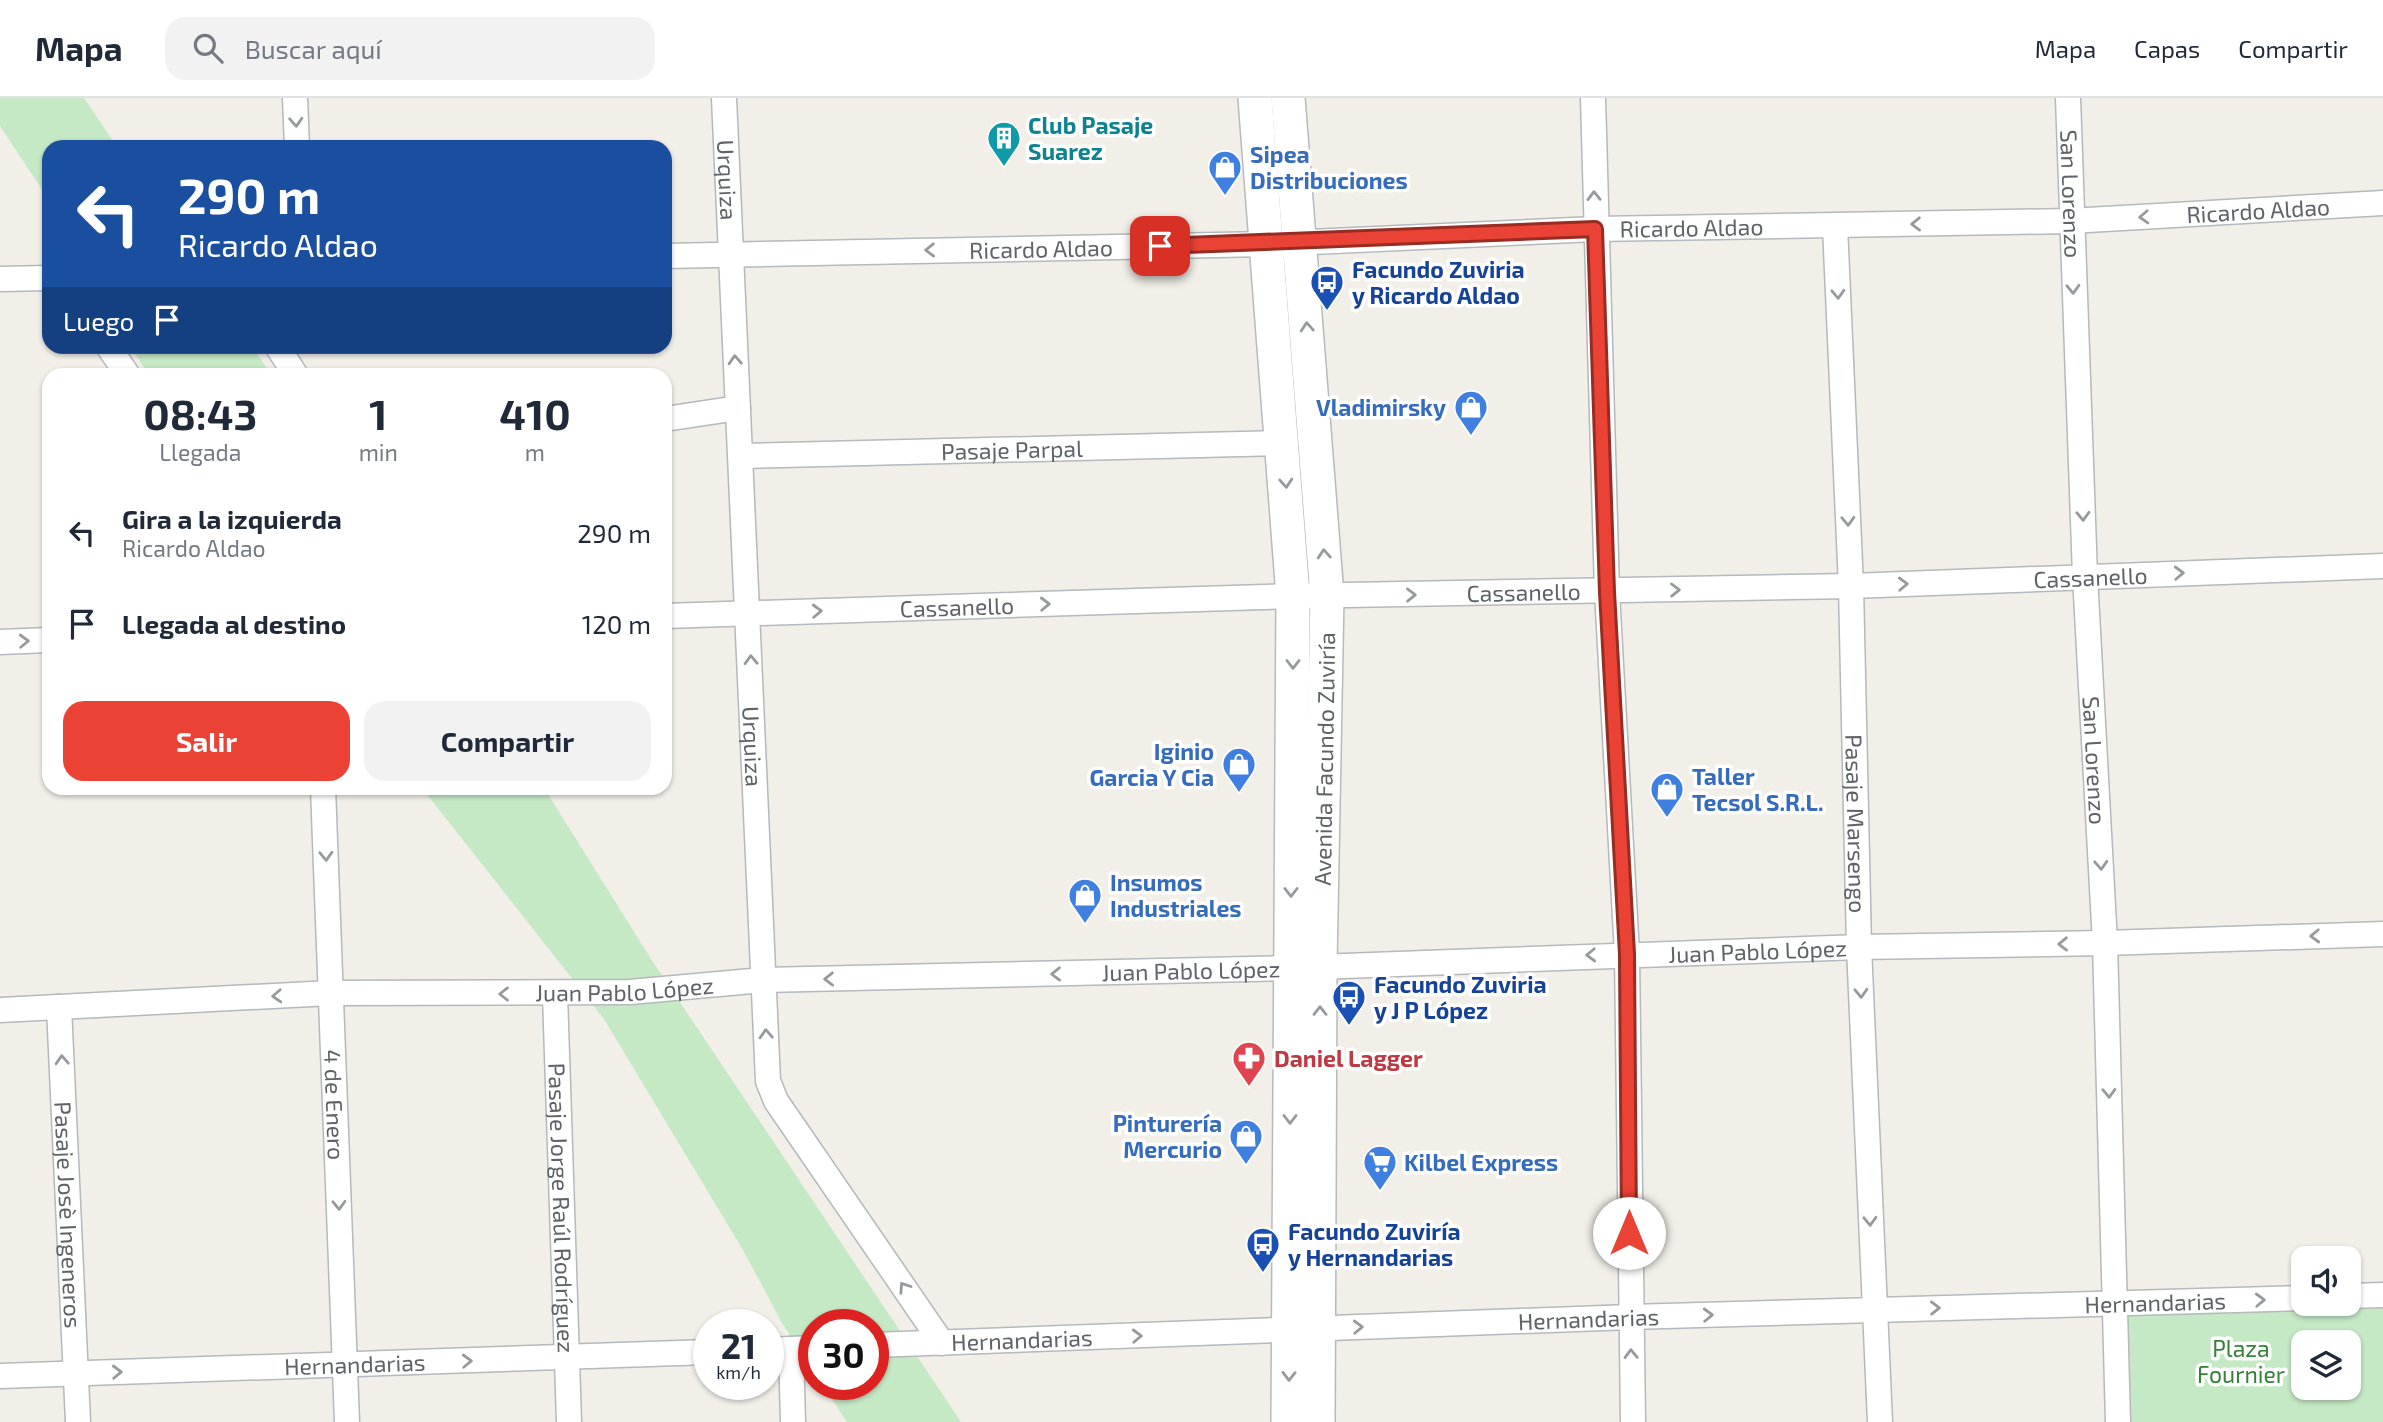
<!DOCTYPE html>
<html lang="es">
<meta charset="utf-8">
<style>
:root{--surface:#fff;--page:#f2f2f3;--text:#1f2937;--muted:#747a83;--line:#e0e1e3;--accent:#ea4335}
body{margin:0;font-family:"Exo 2",sans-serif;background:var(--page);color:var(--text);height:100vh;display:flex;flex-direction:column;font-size:26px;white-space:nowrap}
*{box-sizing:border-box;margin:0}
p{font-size:23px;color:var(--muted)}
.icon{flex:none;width:38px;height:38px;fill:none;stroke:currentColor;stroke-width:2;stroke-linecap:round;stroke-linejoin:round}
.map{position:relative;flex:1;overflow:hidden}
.side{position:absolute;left:42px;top:270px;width:630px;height:427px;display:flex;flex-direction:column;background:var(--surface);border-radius:21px;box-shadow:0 2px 5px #0004}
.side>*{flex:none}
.top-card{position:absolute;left:42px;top:42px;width:630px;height:214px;border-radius:21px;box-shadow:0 2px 5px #0004;background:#1a4fa0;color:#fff;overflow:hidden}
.buttons{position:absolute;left:2291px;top:1148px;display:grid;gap:14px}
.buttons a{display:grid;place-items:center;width:70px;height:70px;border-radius:14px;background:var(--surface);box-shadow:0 2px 5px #0004;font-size:35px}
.speed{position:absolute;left:693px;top:1211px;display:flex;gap:14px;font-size:35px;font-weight:700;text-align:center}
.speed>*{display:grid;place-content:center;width:91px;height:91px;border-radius:50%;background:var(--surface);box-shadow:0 2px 5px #0004;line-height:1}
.speed small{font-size:18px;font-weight:400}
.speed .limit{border:10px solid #d22;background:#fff;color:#111}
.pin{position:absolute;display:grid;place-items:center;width:60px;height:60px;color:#fff;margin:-30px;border-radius:14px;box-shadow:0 4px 10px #0006}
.me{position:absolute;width:77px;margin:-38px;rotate:0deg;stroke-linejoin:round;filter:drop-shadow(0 0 5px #0008)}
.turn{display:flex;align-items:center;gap:24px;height:147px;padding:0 21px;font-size:32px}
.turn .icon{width:91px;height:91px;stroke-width:2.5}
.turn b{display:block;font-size:49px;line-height:60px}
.then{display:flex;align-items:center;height:66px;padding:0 21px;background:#0003;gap:14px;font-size:26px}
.eta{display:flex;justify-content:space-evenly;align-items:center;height:119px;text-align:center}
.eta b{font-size:42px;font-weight:700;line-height:49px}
.primary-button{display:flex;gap:14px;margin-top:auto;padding:14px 21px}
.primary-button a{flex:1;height:80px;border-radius:21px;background:var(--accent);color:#fff;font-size:28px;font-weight:700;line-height:80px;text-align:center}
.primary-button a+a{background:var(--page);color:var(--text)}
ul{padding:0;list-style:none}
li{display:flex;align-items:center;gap:21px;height:91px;padding:0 21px}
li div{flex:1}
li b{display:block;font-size:26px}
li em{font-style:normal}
header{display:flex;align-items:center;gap:42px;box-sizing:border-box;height:98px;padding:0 35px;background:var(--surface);border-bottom:2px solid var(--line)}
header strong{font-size:33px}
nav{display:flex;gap:38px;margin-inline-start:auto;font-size:24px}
.search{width:490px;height:63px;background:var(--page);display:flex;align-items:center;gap:18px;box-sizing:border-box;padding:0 24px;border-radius:21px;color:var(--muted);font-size:26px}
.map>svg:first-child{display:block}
.green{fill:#c5e8c5;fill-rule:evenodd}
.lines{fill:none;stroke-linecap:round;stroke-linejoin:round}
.street-casing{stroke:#b5b8bc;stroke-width:27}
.secondary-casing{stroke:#b6babf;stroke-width:36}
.street{stroke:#fff;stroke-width:24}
.secondary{stroke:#fff;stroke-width:33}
.oneway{stroke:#979a9d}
.route-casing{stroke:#982c22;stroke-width:18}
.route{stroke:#ea4335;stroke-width:12}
.labels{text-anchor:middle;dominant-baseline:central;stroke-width:7;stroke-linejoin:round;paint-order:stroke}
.culture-label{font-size:23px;font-weight:bold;fill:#0d838f;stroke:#fff;text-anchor:start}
.shop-label{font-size:23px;font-weight:bold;fill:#366cbe;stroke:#fff;text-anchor:start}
.street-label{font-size:23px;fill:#5f6368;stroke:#fff}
.transit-label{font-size:23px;font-weight:bold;fill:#164399;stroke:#fff;text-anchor:start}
.health-label{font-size:23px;font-weight:bold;fill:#be3a42;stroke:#fff;text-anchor:start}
.park-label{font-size:23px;fill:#348238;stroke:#fff}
</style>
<header>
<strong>Mapa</strong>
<div class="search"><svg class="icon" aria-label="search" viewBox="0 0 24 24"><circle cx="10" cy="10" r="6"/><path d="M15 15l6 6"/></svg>Buscar aquí</div>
<nav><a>Mapa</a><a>Capas</a><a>Compartir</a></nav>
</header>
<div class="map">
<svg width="2383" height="1324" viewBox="0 0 2383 1324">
<rect width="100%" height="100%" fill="#f1efe8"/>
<!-- green -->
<g class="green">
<path d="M0,0h84l33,49h-68v53l-49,-74z"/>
<path d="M131,249h121l19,27h-123z"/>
<path d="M422,690h122l107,171 310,463h-114l-25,-38h51v-59h-59v46l-32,-48 -39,-73 -139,-231z"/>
<path d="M2383,1197v127h-265l-4,-117 234,-1zM2303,1244h45v46h-45z"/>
</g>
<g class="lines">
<defs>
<g id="street">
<path d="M295,0l2,49"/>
<path id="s1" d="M724,0l44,983 8,20 166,242"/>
<path d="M1593,0l14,494 20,362 6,468"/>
<path id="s2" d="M2068,0l17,478 20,367 13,479"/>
<path id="s3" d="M1835,128l16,360 8,361 21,475"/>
<path id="s4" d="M665,158l602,-12 328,-15 475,-8 313,-18"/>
<path d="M0,181l49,-1"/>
<path d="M108,248l19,28"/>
<path d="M277,248l18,28"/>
<path d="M665,321l73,-11"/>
<path id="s5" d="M741,358l542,-13"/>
<path id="s6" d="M665,518l628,-20 558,-10 532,-20"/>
<path d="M0,544l49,-2"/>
<path id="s7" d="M323,690l24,634"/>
<path id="s8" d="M555,896l14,428"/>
<path id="s9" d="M59,909l19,415"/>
<path id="s10" d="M0,912l331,-17 299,-1 133,-12 527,-12 569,-21 246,-4 278,-9"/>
<path d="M2348,1198l35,-1"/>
<path id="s11" d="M873,1247l757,-28 673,-19"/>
<path d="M791,1251l2,73"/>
<path d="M768,1252l46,-2"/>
<path id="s12" d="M0,1278l709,-24"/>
</g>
<g id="secondary">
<path d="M1255,0l38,498 -5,826"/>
<path d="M1288,0l39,498 -7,369 -2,457"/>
</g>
</defs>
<!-- street casing -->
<use href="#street" class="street-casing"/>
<!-- secondary casing -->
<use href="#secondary" class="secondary-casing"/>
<!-- street -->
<use href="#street" class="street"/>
<!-- secondary -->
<use href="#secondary" class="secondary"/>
</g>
<!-- one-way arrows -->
<defs><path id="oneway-chevron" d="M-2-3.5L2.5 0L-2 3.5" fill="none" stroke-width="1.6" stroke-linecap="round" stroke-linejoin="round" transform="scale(1.75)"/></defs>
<g class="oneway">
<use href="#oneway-chevron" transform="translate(296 24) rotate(87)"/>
<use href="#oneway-chevron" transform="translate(1594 98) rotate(-91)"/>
<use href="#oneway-chevron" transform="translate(2144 119) rotate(177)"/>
<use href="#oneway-chevron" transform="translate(1916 126) rotate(179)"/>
<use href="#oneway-chevron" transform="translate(930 152) rotate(179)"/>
<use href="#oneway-chevron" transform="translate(2073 191) rotate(88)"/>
<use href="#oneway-chevron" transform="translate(1838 196) rotate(88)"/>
<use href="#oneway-chevron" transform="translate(1307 229) rotate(-94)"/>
<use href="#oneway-chevron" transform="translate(735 262) rotate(-93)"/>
<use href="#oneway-chevron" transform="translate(1286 385) rotate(86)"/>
<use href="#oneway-chevron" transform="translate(2083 418) rotate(88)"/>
<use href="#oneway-chevron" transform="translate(1848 423) rotate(88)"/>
<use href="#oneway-chevron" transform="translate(1324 456) rotate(-94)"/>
<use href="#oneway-chevron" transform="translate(2179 475) rotate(-2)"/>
<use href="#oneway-chevron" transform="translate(1903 486) rotate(-2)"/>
<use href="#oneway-chevron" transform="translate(1675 492) rotate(-1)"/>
<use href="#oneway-chevron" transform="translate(1411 497) rotate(-1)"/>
<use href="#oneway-chevron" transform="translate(1045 506) rotate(-2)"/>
<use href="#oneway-chevron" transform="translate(817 513) rotate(-2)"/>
<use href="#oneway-chevron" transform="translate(24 543) rotate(-2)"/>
<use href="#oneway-chevron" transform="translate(751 562) rotate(-92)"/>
<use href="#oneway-chevron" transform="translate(1293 566) rotate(90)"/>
<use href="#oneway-chevron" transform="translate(326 758) rotate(88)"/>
<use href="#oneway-chevron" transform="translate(2101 767) rotate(87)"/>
<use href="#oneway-chevron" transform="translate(1291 794) rotate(90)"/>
<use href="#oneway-chevron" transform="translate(2315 838) rotate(178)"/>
<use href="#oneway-chevron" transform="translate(2063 846) rotate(179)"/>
<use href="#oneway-chevron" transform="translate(1591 857) rotate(178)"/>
<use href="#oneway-chevron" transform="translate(1056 876) rotate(179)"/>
<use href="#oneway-chevron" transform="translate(829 881) rotate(179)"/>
<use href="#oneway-chevron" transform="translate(1861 895) rotate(88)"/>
<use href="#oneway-chevron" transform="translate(504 896) rotate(-180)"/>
<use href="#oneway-chevron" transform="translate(277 898) rotate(177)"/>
<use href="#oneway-chevron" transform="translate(1320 913) rotate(-90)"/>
<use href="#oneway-chevron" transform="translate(766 936) rotate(-93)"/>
<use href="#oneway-chevron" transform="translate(62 962) rotate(-93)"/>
<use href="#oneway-chevron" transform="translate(2109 995) rotate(88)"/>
<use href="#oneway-chevron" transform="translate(1290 1021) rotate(90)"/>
<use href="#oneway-chevron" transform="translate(339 1107) rotate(88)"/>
<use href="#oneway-chevron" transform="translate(1870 1123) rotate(88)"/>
<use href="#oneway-chevron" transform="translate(904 1189) rotate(-124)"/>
<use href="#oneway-chevron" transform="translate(2260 1202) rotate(-2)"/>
<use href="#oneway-chevron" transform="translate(1935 1210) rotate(-1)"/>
<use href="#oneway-chevron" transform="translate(1708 1217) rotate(-2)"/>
<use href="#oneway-chevron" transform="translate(1358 1229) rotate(-2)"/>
<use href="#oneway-chevron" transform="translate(1137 1238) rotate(-2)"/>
<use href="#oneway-chevron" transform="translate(1631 1256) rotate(-91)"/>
<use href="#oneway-chevron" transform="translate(467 1263) rotate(-2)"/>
<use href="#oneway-chevron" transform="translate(117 1274) rotate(-2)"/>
<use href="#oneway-chevron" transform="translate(1289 1278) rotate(91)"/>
</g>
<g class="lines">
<defs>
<path id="route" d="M1160,148l435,-17 12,363 20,362 2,279"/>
</defs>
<!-- route casing -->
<use href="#route" class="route-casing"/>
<!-- route -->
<use href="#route" class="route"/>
</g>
<!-- icons -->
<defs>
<symbol id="building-pin" viewBox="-11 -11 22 30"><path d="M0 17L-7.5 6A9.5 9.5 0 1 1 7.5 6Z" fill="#0f9aa8" stroke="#fff"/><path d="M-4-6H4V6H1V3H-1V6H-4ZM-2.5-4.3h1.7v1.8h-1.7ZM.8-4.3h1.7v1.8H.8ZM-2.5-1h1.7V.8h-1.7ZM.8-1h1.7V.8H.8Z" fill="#fff"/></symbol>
<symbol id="shop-pin" viewBox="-11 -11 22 30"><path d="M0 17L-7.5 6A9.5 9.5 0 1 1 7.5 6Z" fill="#3f7fe0" stroke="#fff"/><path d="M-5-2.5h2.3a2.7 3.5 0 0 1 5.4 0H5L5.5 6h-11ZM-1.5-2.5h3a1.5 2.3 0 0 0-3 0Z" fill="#fff"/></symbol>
<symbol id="bus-pin" viewBox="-11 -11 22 30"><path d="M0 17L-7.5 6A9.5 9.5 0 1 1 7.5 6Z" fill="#1a4fb4" stroke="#fff"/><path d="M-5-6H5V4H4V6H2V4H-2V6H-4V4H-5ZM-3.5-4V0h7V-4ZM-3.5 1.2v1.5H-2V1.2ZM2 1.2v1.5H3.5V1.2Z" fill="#fff"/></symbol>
<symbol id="pharmacy-pin" viewBox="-11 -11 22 30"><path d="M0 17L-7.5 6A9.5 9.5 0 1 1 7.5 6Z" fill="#e0444e" stroke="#fff"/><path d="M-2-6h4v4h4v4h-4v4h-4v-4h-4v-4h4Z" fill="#fff"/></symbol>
<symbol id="supermarket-pin" viewBox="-11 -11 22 30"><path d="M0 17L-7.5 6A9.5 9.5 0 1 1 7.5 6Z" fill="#3f7fe0" stroke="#fff"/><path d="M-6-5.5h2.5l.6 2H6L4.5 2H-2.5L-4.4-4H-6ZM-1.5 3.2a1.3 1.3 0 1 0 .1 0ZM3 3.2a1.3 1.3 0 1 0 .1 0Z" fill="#fff"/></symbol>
</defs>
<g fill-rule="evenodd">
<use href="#building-pin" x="985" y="21" width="38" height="52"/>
<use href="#shop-pin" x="1206" y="50" width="38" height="52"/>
<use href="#bus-pin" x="1308" y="165" width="38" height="52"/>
<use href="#shop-pin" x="1452" y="290" width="38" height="52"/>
<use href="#shop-pin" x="1220" y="647" width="38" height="52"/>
<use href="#shop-pin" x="1648" y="672" width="38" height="52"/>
<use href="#shop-pin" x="1066" y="778" width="38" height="52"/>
<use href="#bus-pin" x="1330" y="880" width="38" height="52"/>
<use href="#pharmacy-pin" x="1230" y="941" width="38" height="52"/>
<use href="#shop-pin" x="1227" y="1019" width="38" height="52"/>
<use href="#supermarket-pin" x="1361" y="1045" width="38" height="52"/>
<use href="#bus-pin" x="1244" y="1127" width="38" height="52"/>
</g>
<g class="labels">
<!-- culture labels -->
<g class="culture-label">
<text x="1028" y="27">Club Pasaje<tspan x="1028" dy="26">Suarez</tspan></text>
</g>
<!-- shop labels -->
<g class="shop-label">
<text x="1250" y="56">Sipea<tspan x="1250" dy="26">Distribuciones</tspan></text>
<text x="1446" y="309" text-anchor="end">Vladimirsky</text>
<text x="1214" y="653" text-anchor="end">Iginio<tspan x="1214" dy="26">Garcia Y Cia</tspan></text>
<text x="1692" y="678">Taller<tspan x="1692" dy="26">Tecsol S.R.L.</tspan></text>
<text x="1110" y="784">Insumos<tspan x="1110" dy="26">Industriales</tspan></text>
<text x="1222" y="1025" text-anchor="end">Pinturería<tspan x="1222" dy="26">Mercurio</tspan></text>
<text x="1404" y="1064">Kilbel Express</text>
</g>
<!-- street labels -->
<g class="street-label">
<text stroke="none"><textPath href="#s1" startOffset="82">Urquiza</textPath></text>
<text stroke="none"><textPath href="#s2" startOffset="96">San Lorenzo</textPath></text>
<text stroke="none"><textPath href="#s4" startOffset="1594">Ricardo Aldao</textPath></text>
<text stroke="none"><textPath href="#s4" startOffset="1027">Ricardo Aldao</textPath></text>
<text stroke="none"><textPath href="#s4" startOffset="376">Ricardo Aldao</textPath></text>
<text stroke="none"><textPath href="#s5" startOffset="271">Pasaje Parpal</textPath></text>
<text stroke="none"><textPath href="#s6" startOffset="1426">Cassanello</textPath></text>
<text stroke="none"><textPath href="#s6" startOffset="859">Cassanello</textPath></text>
<text stroke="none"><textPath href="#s6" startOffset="292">Cassanello</textPath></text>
<text stroke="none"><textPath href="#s1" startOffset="649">Urquiza</textPath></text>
<text transform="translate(1324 661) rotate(-89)">Avenida Facundo Zuviría</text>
<text stroke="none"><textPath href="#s2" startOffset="663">San Lorenzo</textPath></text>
<text stroke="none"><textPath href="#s3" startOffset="598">Pasaje Marsengo</textPath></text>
<text stroke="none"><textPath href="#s10" startOffset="1759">Juan Pablo López</textPath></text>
<text stroke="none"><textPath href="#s10" startOffset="1192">Juan Pablo López</textPath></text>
<text stroke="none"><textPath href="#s10" startOffset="625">Juan Pablo López</textPath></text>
<text stroke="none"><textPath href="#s7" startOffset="317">4 de Enero</textPath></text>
<text stroke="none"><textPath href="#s8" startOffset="214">Pasaje Jorge Raúl Rodríguez</textPath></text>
<text stroke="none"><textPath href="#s9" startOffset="208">Pasaje Josè Ingeneros</textPath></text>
<text stroke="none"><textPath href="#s11" startOffset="1283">Hernandarias</textPath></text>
<text stroke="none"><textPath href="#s11" startOffset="716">Hernandarias</textPath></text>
<text stroke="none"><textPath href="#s11" startOffset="149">Hernandarias</textPath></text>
<text stroke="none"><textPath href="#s12" startOffset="355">Hernandarias</textPath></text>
</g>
<!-- transit labels -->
<g class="transit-label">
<text x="1352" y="171">Facundo Zuviria<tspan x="1352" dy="26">y Ricardo Aldao</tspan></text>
<text x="1374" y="886">Facundo Zuviria<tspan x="1374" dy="26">y J P López</tspan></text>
<text x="1288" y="1133">Facundo Zuviría<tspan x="1288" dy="26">y Hernandarias</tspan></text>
</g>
<!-- health labels -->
<g class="health-label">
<text x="1274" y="960">Daniel Lagger</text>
</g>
<!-- park labels -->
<g class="park-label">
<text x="2241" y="1250">Plaza<tspan x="2241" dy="26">Fournier</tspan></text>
</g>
</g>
</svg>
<div class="buttons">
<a><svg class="icon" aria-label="sound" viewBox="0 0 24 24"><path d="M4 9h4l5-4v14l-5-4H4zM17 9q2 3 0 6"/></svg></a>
<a><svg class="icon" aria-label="layers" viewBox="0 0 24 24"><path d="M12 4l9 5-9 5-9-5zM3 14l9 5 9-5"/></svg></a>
</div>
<div class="speed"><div>21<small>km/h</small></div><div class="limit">30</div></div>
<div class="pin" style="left:1160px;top:148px;background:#d93025"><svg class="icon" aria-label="arrive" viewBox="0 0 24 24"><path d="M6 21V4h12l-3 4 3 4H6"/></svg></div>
<svg class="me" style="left:1629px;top:1135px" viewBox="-20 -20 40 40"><circle r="19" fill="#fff"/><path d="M0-13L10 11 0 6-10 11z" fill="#ea4335"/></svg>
<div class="top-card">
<div class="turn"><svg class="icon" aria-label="left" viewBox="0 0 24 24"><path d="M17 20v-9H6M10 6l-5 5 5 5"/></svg><div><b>290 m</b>Ricardo Aldao</div></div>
<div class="then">Luego<svg class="icon" aria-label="arrive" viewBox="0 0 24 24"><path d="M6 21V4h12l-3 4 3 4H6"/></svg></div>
</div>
<section class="side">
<div class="eta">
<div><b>08:43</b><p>Llegada</p></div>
<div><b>1</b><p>min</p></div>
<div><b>410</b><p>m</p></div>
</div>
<ul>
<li><svg class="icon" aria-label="left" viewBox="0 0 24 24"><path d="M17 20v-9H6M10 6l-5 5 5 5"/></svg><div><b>Gira a la izquierda</b><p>Ricardo Aldao</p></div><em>290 m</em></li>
<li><svg class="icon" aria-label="arrive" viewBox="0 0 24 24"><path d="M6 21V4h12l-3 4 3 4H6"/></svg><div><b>Llegada al destino</b></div><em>120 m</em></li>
</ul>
<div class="primary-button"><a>Salir</a><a>Compartir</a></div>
</section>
</div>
